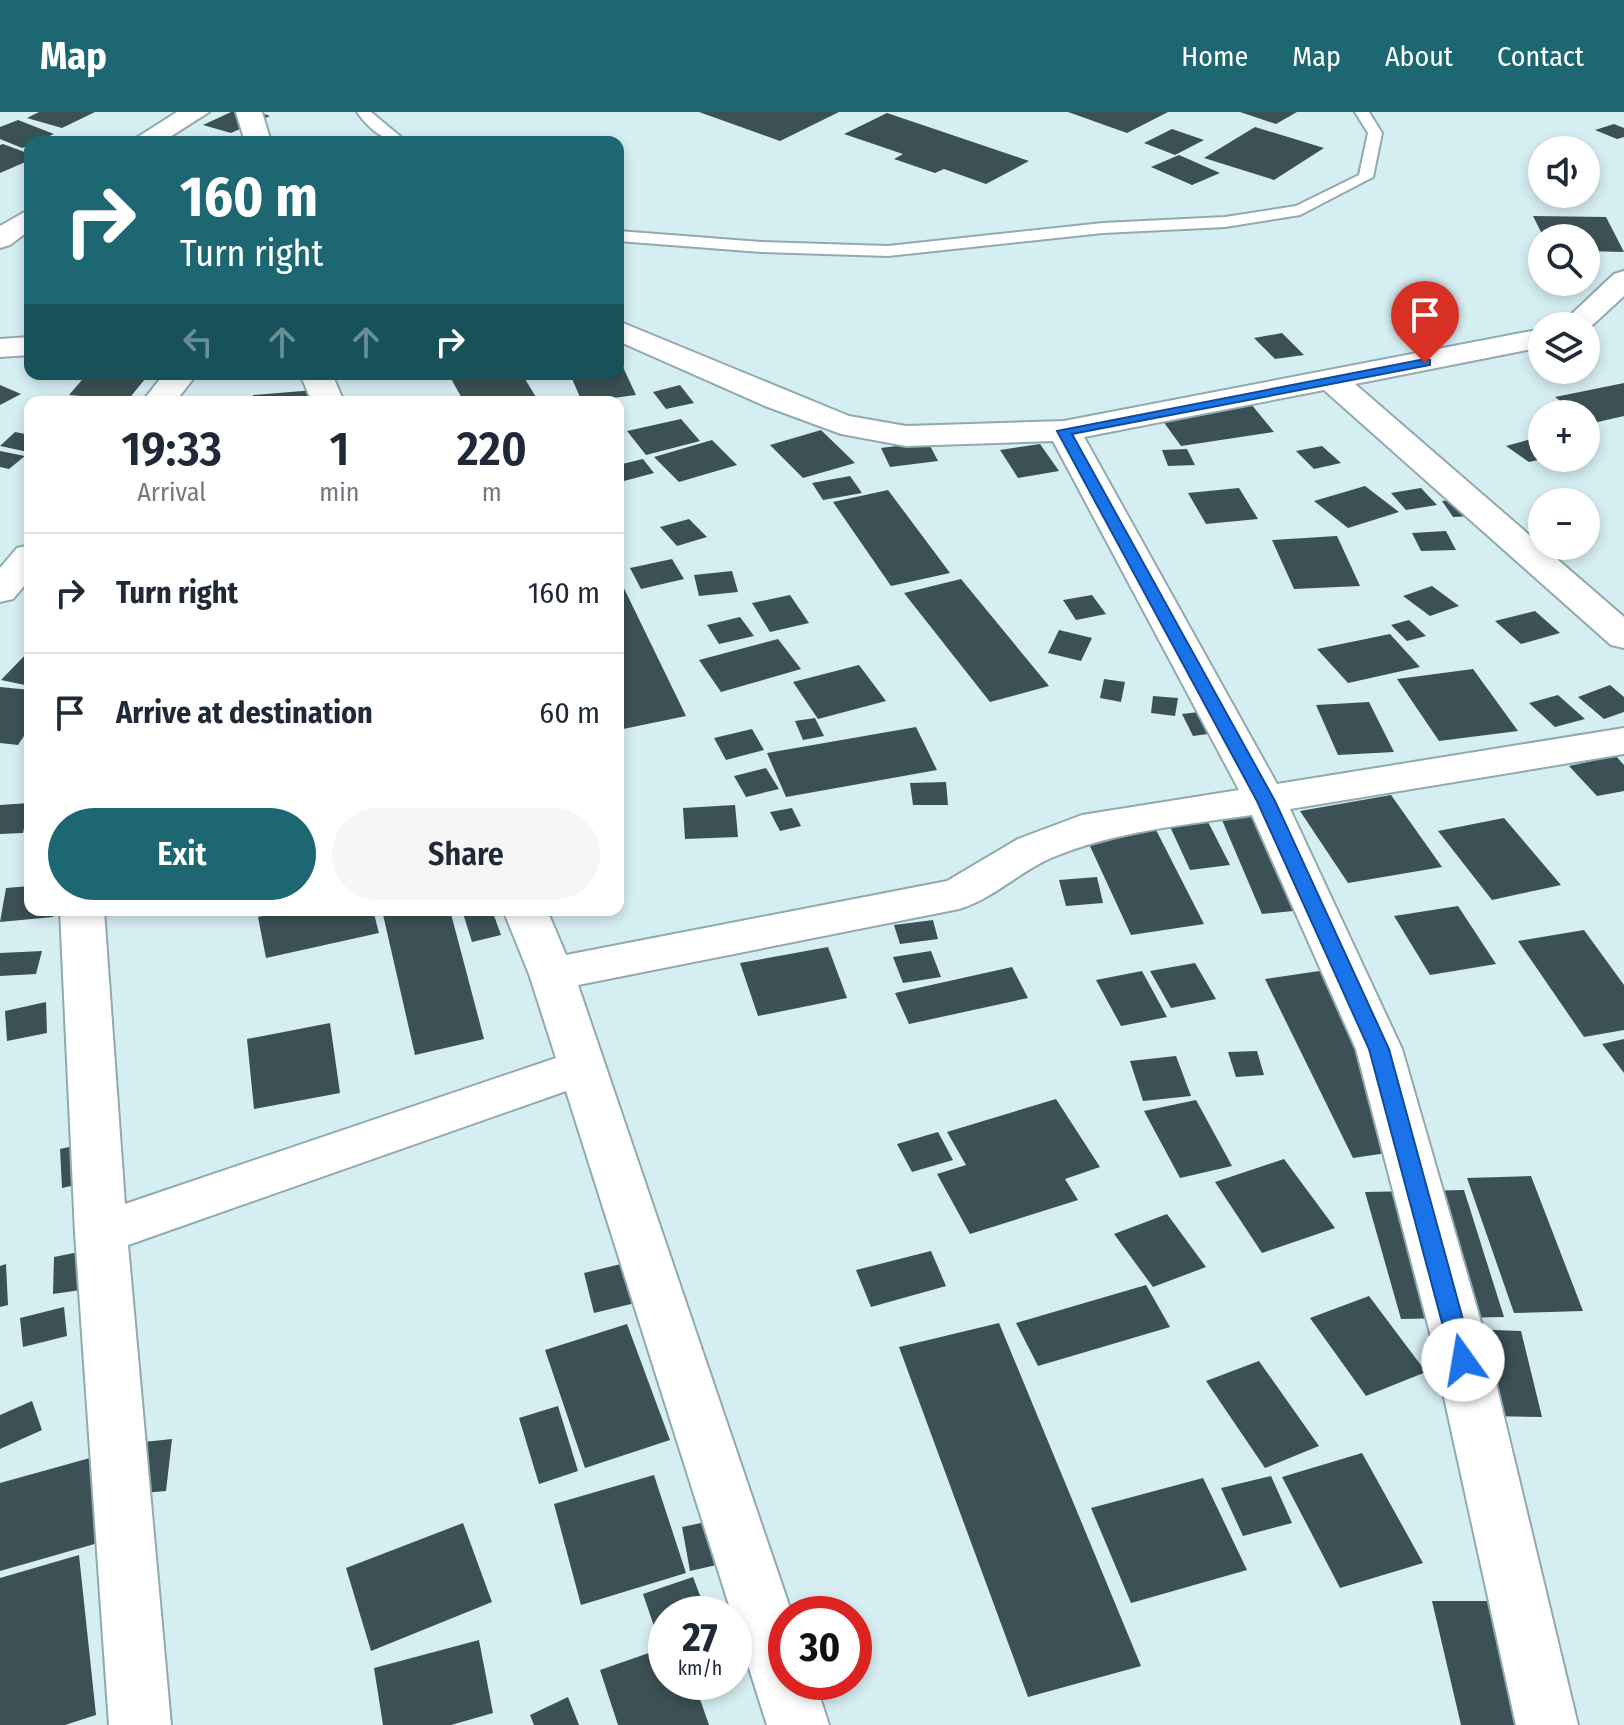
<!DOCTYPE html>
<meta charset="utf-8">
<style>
:root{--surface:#fff;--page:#f6f6f7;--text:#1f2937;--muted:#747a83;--line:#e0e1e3;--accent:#1d6772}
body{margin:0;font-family:"Fira Sans Condensed",sans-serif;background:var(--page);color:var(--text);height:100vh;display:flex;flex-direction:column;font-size:30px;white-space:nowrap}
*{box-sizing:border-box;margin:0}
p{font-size:26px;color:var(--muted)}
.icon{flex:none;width:44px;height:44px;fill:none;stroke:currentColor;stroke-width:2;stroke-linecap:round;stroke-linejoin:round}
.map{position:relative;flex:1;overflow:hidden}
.side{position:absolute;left:24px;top:284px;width:600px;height:520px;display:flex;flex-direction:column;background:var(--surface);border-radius:16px;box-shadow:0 4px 12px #0003}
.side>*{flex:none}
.top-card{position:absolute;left:24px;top:24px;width:600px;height:244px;border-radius:16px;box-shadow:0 4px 12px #0003;background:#1d6772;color:#fff;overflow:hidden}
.controls{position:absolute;left:1528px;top:24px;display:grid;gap:16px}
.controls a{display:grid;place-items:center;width:72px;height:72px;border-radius:50%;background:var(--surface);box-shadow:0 4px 12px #0003;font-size:40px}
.speed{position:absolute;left:648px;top:1484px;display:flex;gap:16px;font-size:40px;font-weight:700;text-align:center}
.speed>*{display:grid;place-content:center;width:104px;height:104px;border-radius:50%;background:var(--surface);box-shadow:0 4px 12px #0003;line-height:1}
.speed small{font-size:20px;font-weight:400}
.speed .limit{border:12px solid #d22;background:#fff;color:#111}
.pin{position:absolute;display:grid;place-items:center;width:68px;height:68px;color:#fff;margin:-82px -34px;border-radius:50% 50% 50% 0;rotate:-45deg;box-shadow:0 0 8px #0007}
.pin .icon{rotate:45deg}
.me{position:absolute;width:88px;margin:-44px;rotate:347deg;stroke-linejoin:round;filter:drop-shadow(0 0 6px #0008)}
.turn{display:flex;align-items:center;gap:28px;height:168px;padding:0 24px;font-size:36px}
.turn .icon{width:104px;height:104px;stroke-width:2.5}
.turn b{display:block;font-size:56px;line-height:68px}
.lanes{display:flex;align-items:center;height:76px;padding:0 24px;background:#0003;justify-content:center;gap:40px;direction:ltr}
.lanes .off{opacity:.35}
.eta{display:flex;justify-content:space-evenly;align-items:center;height:136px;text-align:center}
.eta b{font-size:48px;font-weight:600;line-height:56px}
.primary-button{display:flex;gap:16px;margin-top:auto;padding:16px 24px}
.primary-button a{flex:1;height:92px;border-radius:48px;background:var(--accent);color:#fff;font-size:32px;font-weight:600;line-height:92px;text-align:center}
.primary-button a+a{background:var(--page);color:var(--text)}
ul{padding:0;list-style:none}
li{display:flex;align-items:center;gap:24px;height:120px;padding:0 24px;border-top:2px solid var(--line)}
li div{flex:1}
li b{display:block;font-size:30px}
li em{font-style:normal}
header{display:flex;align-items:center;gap:48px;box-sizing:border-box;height:112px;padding:0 40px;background:var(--accent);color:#fff}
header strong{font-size:38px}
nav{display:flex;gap:44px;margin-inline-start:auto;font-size:28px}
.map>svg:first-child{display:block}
.building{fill:#3c5155}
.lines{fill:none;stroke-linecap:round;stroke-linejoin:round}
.service-casing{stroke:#92a9ae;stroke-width:4}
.minor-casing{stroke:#92a9ae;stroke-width:4}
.service{fill:#fff;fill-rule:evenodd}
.minor{fill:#fff;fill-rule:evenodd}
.route{fill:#1a73e8;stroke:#114b97;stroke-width:2}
</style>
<header>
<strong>Map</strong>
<nav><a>Home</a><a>Map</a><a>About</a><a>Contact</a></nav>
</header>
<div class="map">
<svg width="1624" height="1613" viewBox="0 0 1624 1613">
<rect width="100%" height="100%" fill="#d5eef2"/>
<!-- building -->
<g class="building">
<path d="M39,0h56l-33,16 -35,-10z"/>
<path d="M231,0h27l12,4 -39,17 -28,-8z"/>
<path d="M699,0h140l-59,29z"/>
<path d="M1068,0h100l-41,21z"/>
<path d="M1240,0h57l-21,12z"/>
<path d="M887,1l142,48 -43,23 -42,-15 -9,4 -41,-14 9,-5 -59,-20z"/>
<path d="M18,8l36,14 -32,14 -22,-9v-12z"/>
<path d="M1614,12l10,4v9l-7,2 -22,-9z"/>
<path d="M1255,15l69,21 -50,32 -70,-22z"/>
<path d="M1172,17l32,11 -29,15 -31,-12z"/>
<path d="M3,32l27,10v6l-30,13v-28z"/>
<path d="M1179,43l41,18 -28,12 -41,-18z"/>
<path d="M1533,104l73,1 18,35 -38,-1v-13h-42z"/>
<path d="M1282,221l22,22 -29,4 -21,-21z"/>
<path d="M622,253l14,30 -54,7 -12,-28h48v-8z"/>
<path d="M87,262h62l-21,26 -59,-5z"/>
<path d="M522,262l17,28h-75l-15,-27z"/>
<path d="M1624,271v33l-35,8 -3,-10h-9l-22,-17z"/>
<path d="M0,273l21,9 -21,11z"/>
<path d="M680,273l14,18 -28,6 -13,-17z"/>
<path d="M315,278v12h-63l1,-7z"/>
<path d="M1251,292l23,28 -93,14 -21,-29z"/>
<path d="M681,307l19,22 -54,14 -19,-24z"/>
<path d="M821,318l34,33 -52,15 -33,-33z"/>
<path d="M15,320l15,3 -2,17 -28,-6z"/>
<path d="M1531,327l11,8v12l-13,3 -23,-16z"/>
<path d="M712,328l25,25 -58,17 -25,-25z"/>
<path d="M928,330l10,19 -48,6 -9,-19z"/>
<path d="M1040,332l19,27 -41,7 -18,-28z"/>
<path d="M1322,334l19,17 -27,6 -18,-18z"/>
<path d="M1187,337l8,16 -27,1 -6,-16z"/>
<path d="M0,339l25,5 -16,13 -9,-2z"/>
<path d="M643,347l11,14 -30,8 -6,-16z"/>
<path d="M850,364l12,17 -39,7 -11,-17z"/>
<path d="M1365,374l34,26 -51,16 -34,-27z"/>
<path d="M1239,376l19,31 -52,5 -18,-31z"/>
<path d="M1421,376l16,17 -31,5 -15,-17z"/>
<path d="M888,378l62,83 -59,13 -58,-84z"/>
<path d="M1462,387l12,17 -21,1 -11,-16z"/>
<path d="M689,407l18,18 -30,9 -17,-19z"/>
<path d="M1446,419l10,19 -35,1 -9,-18z"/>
<path d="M1337,424l23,50 -66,3 -22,-49z"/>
<path d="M672,447l12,20 -43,10 -11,-21z"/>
<path d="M732,459l6,21 -39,4 -5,-21z"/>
<path d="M618,464l68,140 -63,13 -5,-11z"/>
<path d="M961,467l88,107 -59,16 -86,-109z"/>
<path d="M1432,474l27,20 -29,10 -27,-20z"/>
<path d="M790,483l19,28 -39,9 -18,-29z"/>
<path d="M1092,483l14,19 -30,6 -13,-20z"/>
<path d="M1535,499l25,22 -39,11 -26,-23z"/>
<path d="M740,505l14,19 -35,8 -12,-19z"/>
<path d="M1409,508l17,16 -19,5 -16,-16z"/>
<path d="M1059,518l33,8 -11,23 -33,-8z"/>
<path d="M1390,522l30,33 -72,16 -31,-34z"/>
<path d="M778,527l23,30 -80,23 -22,-32z"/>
<path d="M30,538v36l-29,-6z"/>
<path d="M859,553l27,36 -68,18 -25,-37z"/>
<path d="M1473,557l45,62 -79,10 -42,-62z"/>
<path d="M1104,567l21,3 -4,20 -21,-4z"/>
<path d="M1610,573l14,12v15l-20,7 -26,-22z"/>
<path d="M0,575l30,3v37l-12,18 -18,-2z"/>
<path d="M1558,583l27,24 -30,8 -26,-24z"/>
<path d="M1153,584l25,2 -3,18 -24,-3z"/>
<path d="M1369,590l25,50 -56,3 -22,-50z"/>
<path d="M1225,597l12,21 -44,6 -11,-22z"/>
<path d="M815,606l9,18 -21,4 -8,-19z"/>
<path d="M916,615l21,43 -151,27 -19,-44z"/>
<path d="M752,617l12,21 -38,10 -12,-22z"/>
<path d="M1616,644l8,9v26l-27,5 -28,-30z"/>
<path d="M766,656l13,21 -33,8 -12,-21z"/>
<path d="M946,670l2,23h-35l-3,-22z"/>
<path d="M1391,683l51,72 -94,16 -48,-72z"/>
<path d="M30,691l-7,30 -23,1v-29z"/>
<path d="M735,693l3,32 -53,2 -2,-31z"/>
<path d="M1289,695l47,100 -74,7 -43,-101z"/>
<path d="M792,696l9,18 -21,5 -10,-19z"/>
<path d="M1205,704l25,49 -40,5 -23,-50z"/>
<path d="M1504,706l57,67 -69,15 -54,-69z"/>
<path d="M1152,710l52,102 -73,11 -48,-104z"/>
<path d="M1097,765l6,26 -37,3 -7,-26z"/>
<path d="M30,774v24h24l-1,7 -53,5 6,-34z"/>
<path d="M1458,794l38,58 -66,11 -36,-59z"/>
<path d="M289,798h84l6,23 -113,25 -8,-41z"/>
<path d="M382,798h68l34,129 -69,16z"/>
<path d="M462,798h30l9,25 -29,7z"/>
<path d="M933,808l5,19 -38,5 -6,-19z"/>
<path d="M1584,818l40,55v45l-40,7 -66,-96z"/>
<path d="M828,835l19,51 -89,18 -18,-53z"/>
<path d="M42,839l-6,23 -36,2v-23z"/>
<path d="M931,839l10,26 -38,6 -10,-26z"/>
<path d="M1195,851l21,36 -45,9 -21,-37z"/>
<path d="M1012,855l16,31 -119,26 -14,-31z"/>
<path d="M1333,857l94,178 -74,11 -88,-179z"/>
<path d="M1142,859l25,46 -46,9 -25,-46z"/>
<path d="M46,890l1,31 -40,8 -2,-30z"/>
<path d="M330,911l10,70 -86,16 -7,-70z"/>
<path d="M1624,927v34l-22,-29z"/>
<path d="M1257,939l7,24 -28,2 -8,-25z"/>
<path d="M1176,944l15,40 -48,5 -13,-40z"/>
<path d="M1056,987l44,68 -35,12 13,21 -108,34 -33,-60 29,-9 -19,-33z"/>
<path d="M1196,988l36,66 -52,12 -36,-67z"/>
<path d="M938,1020l15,28 -41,12 -15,-28z"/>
<path d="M105,1027l3,39 -46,10 -2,-39z"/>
<path d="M1284,1047l51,69 -73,25 -47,-71z"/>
<path d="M1531,1064l52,135 -69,2 -47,-135z"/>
<path d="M1464,1078l40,127 -103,2 -36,-127z"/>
<path d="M1167,1102l39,53 -53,20 -39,-53z"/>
<path d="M94,1137v39l-41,6 1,-37z"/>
<path d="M931,1139l15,35 -75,21 -15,-37z"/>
<path d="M625,1151l10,40 -41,10 -10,-40z"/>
<path d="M6,1152l2,41 -8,2v-41z"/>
<path d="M1146,1173l24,42 -132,39 -22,-43z"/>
<path d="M1369,1184l57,76 -60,24 -56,-78z"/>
<path d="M64,1195l3,29 -44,11 -3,-29z"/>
<path d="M999,1211l142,343 -113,31 -129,-350z"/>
<path d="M627,1212l43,116 -85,28 -40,-118z"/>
<path d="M1466,1217l55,2 21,86 -56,-1z"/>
<path d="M1259,1249l60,85 -54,22 -59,-87z"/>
<path d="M32,1289l10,29 -42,19v-34z"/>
<path d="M558,1294l20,65 -39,13 -20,-66z"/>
<path d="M172,1327l-6,52 -57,5 7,-51z"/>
<path d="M1362,1341l61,110 -83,25 -58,-111z"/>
<path d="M90,1346l8,85 -98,28v-88z"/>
<path d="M654,1363l32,98 -105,32 -27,-101z"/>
<path d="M1271,1364l21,47 -49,13 -22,-48z"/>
<path d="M1203,1366l44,92 -116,33 -40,-95z"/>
<path d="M725,1406l9,43 -44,10 -8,-44z"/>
<path d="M463,1411l29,79 -121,49 -25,-83z"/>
<path d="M79,1443l17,160 -31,10h-65v-147z"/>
<path d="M693,1465l14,37h-41v21l-8,3 -15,-44z"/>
<path d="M1432,1489h72l34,124h-77z"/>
<path d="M479,1528l14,73 -42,12h-68l-9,-57z"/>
<path d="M666,1535v35h28l15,43h-91l-18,-55z"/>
<path d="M568,1585l11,28h-45l-4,-10z"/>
</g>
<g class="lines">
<defs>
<g id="service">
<path d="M357,0h14l36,30c-23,0 -37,-12 -50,-30z"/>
<path d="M1355,0h14l13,21 -9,44 -73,38 -75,12 -122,6 -215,23 -127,-4 -143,-11v-10l143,11 127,4 215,-23 122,-6 71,-11 63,-31 9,-42z"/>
</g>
<g id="minor">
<path d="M177,0h32l-47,30h-32z"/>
<path d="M236,0h26l9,30h-26z"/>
<path d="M30,97v21l-20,15 -10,3v-22z"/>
<path d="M1624,159v25l-38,35v-5h-27l55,-52z"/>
<path d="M618,209l231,95 57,10 158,-5 478,-92v18l-187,37 269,233v31l-13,-3 -287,-255 -240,47 193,347 347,-56v26l-334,55 112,240 81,280 95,396h-62l-87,-396 -73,-280 -104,-234c-68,10 -137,16 -201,43 -32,14 -58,41 -92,51l-381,76 214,629h-6v68h29l14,43h-62l-201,-634 -438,154 43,480h-62l-34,-492 -15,-323h44l21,294 431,-146 -27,-84 -26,-64h44l19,45 381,-74 71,-42 64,-24 157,-25 -186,-349 -147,5 -65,-12 -76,-28 -147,-65z"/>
<path d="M30,225v18l-30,2v-18z"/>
<path d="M164,262h33l-22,28h-33z"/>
<path d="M300,262h32l12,28h-32z"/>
<path d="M30,433v34l-17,20 -13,3v-34l17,-20z"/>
</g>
</defs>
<!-- service casing -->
<use href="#service" class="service-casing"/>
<!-- minor casing -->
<use href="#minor" class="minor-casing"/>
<!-- service -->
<use href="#service" class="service"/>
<!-- minor -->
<use href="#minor" class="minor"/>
</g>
<!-- route -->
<path class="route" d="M1425,247l5,1v5l-358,69 203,367 114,248 85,311 -3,7h-16l-3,-7 -83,-311 -112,-248 -200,-370z"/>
</svg>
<div class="controls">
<a><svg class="icon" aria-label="sound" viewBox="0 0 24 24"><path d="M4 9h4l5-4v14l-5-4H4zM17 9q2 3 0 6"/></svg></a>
<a><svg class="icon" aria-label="search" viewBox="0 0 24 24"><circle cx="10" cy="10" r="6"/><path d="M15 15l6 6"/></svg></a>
<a><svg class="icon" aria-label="layers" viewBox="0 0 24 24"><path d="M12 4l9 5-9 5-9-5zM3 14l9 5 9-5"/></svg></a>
<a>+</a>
<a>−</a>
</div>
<div class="speed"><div>27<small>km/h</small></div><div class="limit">30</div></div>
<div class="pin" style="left:1425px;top:251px;background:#d93025"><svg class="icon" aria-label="arrive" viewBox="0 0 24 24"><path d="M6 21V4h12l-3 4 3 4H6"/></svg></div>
<svg class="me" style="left:1463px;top:1248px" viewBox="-20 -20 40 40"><circle r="19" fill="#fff"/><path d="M0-13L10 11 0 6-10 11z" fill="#1a73e8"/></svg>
<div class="top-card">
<div class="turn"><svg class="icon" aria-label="right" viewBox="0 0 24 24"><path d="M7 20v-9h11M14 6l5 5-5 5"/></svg><div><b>160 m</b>Turn right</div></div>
<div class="lanes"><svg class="icon off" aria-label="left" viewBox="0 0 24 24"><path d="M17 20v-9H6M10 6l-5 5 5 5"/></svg><svg class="icon off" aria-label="ahead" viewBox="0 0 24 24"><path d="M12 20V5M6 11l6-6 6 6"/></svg><svg class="icon off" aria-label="ahead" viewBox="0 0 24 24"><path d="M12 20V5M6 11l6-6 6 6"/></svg><svg class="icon" aria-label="right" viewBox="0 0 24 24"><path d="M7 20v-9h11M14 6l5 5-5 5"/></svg></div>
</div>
<section class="side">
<div class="eta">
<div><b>19:33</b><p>Arrival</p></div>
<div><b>1</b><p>min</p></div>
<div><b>220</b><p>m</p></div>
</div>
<ul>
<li><svg class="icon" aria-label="right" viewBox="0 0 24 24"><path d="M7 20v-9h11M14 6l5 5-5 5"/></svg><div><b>Turn right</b></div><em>160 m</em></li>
<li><svg class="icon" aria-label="arrive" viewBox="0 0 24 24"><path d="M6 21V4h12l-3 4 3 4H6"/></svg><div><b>Arrive at destination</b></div><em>60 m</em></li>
</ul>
<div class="primary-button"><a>Exit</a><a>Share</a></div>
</section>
</div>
